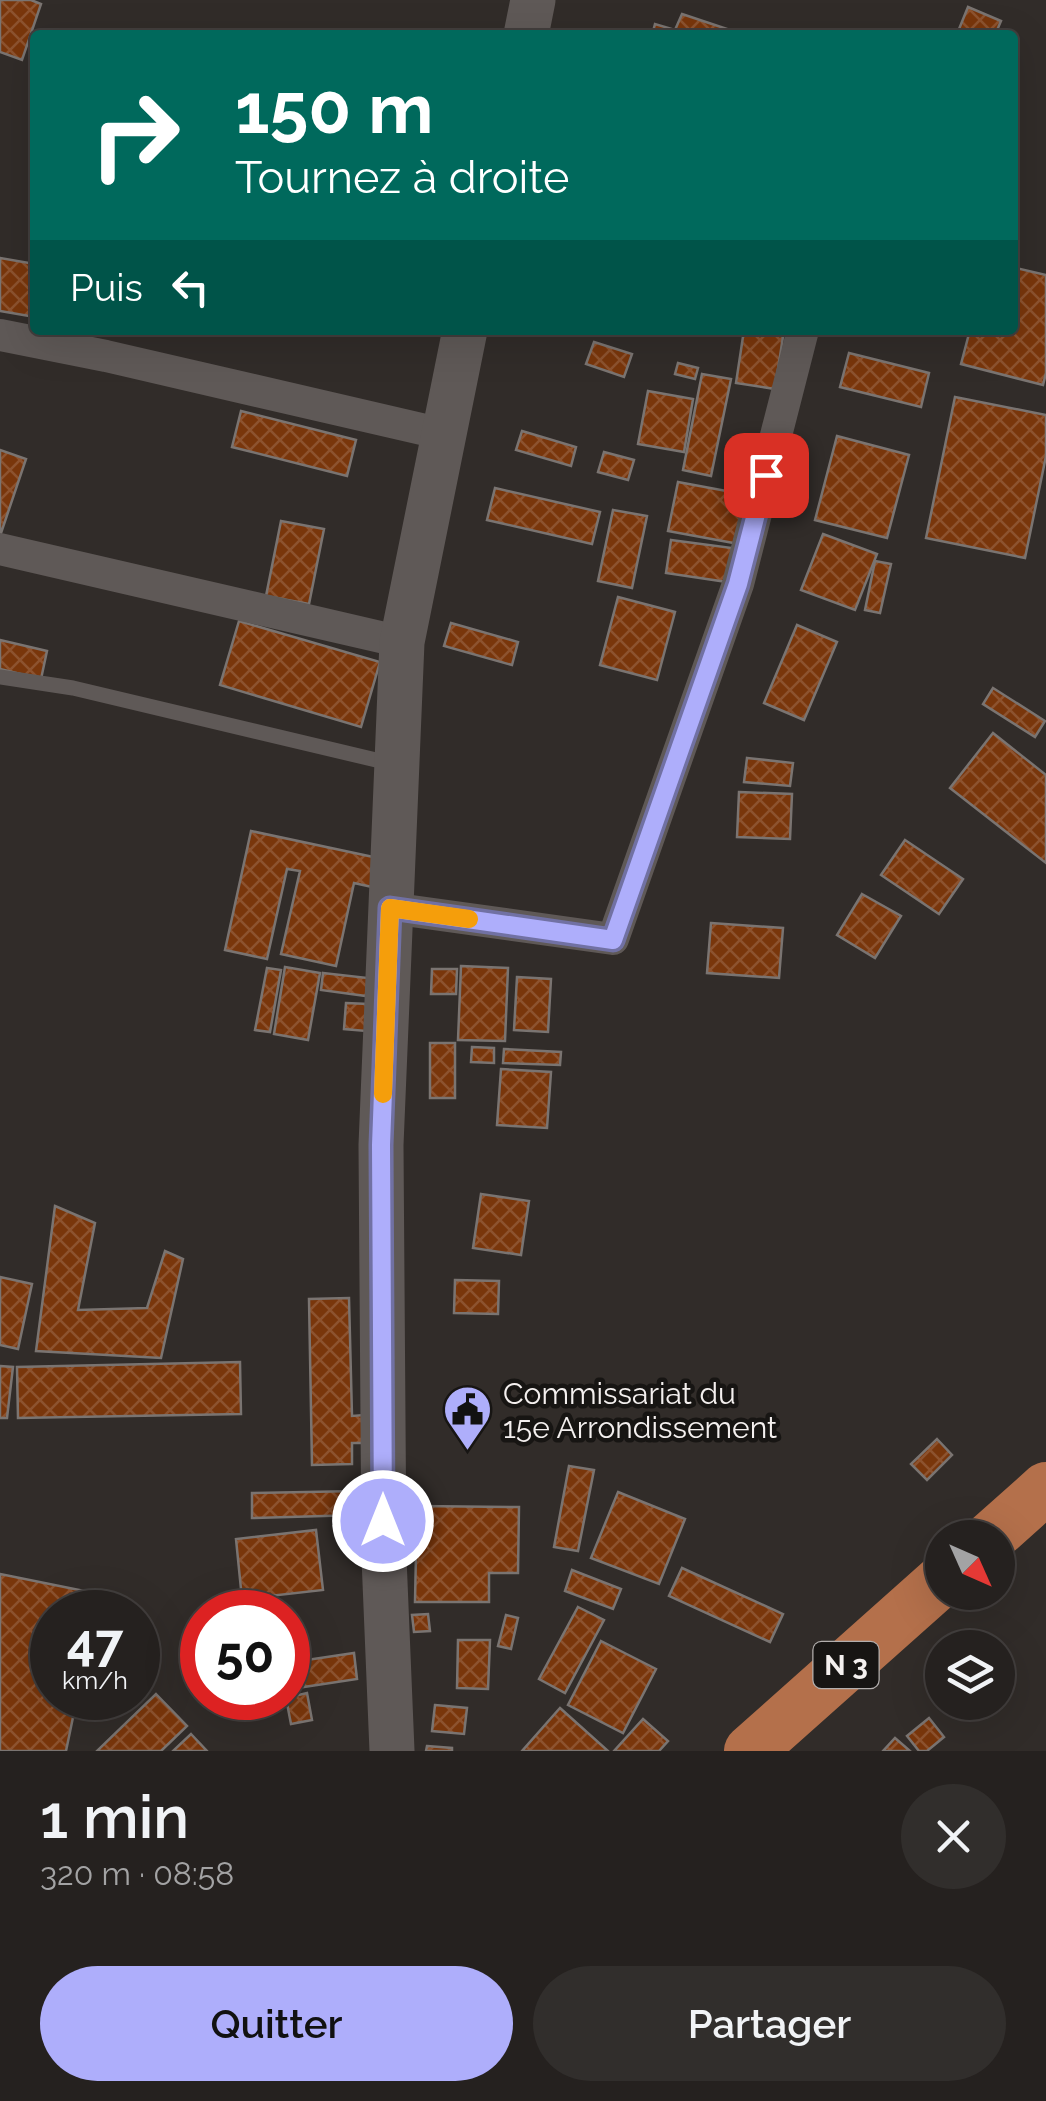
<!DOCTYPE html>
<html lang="fr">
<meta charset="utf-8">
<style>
:root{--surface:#25211f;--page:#312e2c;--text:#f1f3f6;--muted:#a3a3a4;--line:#423e3d;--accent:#aeaefb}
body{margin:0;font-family:Raleway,sans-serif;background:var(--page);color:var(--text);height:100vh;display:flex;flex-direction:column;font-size:38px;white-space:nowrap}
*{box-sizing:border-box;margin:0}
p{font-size:32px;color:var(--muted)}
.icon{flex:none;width:55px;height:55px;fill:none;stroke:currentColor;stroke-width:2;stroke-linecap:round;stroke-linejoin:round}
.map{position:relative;height:1751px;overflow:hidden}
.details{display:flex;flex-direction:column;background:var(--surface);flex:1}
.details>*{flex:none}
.guide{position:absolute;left:30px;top:30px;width:988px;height:305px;border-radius:10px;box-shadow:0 10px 40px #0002,0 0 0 2px var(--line);background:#00695c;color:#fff;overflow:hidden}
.needle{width:65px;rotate:135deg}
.controls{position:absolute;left:925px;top:1520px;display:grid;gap:20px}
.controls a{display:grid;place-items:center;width:90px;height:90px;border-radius:50%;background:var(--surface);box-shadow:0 10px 40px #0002,0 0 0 2px var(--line);font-size:50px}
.speed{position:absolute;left:30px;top:1590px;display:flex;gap:20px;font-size:50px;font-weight:700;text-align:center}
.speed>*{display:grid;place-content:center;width:130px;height:130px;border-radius:50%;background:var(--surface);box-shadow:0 10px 40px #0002,0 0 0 2px var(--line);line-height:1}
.speed small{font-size:25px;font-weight:400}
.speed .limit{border:15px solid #d22;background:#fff;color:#111}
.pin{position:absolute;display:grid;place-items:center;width:85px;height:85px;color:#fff;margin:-42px;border-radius:20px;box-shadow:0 5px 15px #0006}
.me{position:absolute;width:110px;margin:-55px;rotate:0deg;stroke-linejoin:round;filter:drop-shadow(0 0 8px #0008)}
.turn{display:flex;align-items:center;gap:35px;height:210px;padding:0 40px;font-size:45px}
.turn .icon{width:130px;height:130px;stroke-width:2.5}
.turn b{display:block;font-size:70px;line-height:85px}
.then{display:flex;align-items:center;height:95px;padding:0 40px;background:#0003;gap:20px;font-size:38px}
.round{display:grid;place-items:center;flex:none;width:105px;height:105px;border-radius:52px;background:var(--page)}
.head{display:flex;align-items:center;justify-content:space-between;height:170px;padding:0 40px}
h1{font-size:60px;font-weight:600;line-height:75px}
.button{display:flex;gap:20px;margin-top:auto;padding:20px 40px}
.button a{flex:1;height:115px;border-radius:60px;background:var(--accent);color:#111;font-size:40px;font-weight:600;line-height:115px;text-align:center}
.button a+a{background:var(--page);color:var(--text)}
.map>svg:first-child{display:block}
.building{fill:url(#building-cross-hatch);stroke:#7a7471;stroke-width:2.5}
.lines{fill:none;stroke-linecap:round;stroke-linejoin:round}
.service{stroke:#5f5957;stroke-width:15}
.minor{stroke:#5f5957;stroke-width:32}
.secondary{stroke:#5f5957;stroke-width:45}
.trunk{stroke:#b4704b;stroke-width:52}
.route-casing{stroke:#7171a3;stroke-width:25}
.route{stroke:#aeaefb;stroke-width:18}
.slow{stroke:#f59e0b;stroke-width:18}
.labels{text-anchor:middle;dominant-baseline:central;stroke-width:9;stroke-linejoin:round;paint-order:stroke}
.shield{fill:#171513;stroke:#b2aead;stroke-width:2.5}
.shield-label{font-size:28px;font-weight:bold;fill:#f4f0ef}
.poi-label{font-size:30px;fill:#f4f0ef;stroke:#171513;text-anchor:start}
</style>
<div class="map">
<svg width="1046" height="1751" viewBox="0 0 1046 1751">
<defs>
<pattern id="building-cross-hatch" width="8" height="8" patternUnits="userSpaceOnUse" patternTransform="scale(2.5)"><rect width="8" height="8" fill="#79360b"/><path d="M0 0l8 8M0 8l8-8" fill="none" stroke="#8d532f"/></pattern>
</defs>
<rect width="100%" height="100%" fill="#312c29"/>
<!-- building -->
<g class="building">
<path d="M0,0h31l10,4 -19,56 -22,-8z"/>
<path d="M968,7l33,14 -6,14 -38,-1z"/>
<path d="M682,14l57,19 -1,2h-86l3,-11 20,6z"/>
<path d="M0,258l35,6v53l-35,-6z"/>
<path d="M1012,267l34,8v98l-3,12 -82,-21 9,-34h42z"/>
<path d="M744,330h40l-9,59 -39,-6z"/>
<path d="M594,342l38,12 -8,23 -38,-13z"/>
<path d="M849,353l80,20 -8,34 -81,-20z"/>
<path d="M678,363l20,5 -3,11 -20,-5z"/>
<path d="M702,374l29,5 -20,97 -28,-6z"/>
<path d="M648,391l45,8 -9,53 -46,-8z"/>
<path d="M955,397l91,18v41l-21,102 -99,-20z"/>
<path d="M241,411l115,29 -9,36 -115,-29z"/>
<path d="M522,431l54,16 -5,19 -55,-16z"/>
<path d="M837,436l72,19 -22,83 -72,-18z"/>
<path d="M0,450l26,9 -26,77z"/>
<path d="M604,452l30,8 -6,20 -30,-8z"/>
<path d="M678,482l70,13 -9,49 -71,-13z"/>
<path d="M495,488l105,24 -8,32 -105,-24z"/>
<path d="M613,510l34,6 -15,72 -34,-7z"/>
<path d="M281,521l43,8 -15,75 -43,-8z"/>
<path d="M823,534l54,20 -22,56 -54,-20z"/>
<path d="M671,540l61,8 -5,34 -61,-9z"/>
<path d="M875,561l16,3 -11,49 -15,-3z"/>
<path d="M618,597l57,15 -18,68 -57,-15z"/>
<path d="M239,621l141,41 -19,65 -141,-42z"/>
<path d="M451,623l67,19 -6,23 -68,-19z"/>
<path d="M797,625l40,17 -33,78 -40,-17z"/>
<path d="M0,640l47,11 -6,28 -41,-10z"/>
<path d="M993,688l52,33 -10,16 -52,-33z"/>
<path d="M993,733l53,42v88l-96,-75z"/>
<path d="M747,758l46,5 -3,23 -46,-4z"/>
<path d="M739,792l53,2 -2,45 -53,-2z"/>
<path d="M251,831l127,27 -6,29 -18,-4 -18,83 -55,-12 19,-83 -13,-2 -20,90 -42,-9z"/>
<path d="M905,840l58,39 -24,35 -58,-39z"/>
<path d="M862,894l39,22 -26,42 -38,-23z"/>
<path d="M711,923l72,5 -4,50 -72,-5z"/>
<path d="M461,966l47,2 -3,73 -47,-1z"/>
<path d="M285,967l35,6 -12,67 -34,-6z"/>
<path d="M267,968l14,2 -11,62 -15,-2z"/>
<path d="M432,969h25l-1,25h-25z"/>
<path d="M323,973l45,5 -2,18 -45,-6z"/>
<path d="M517,977l34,2 -3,53 -34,-2z"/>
<path d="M346,1003l22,1 -2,27 -22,-2z"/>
<rect x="430" y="1043" width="25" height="55"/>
<path d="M472,1047l22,1v15l-23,-1z"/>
<path d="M504,1049l57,3 -1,13 -57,-2z"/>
<path d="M501,1069l50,3 -4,56 -50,-3z"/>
<path d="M481,1194l48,7 -8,54 -48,-7z"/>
<path d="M55,1206l40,17 -17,87 69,-2 18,-57 18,8 -22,99 -125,-7z"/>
<path d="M0,1277l32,7 -14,65 -18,-4z"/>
<path d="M455,1280l44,1 -1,33 -44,-1z"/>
<path d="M349,1298l3,118 12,-1 1,28h-13v21l-40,1 -3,-166z"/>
<path d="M240,1362l1,52 -223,4 -1,-51z"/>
<path d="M0,1366l13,1 -6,51h-7z"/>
<path d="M937,1439l15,16 -25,25 -16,-16z"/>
<path d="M569,1466l25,4 -16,81 -24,-4z"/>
<path d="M358,1491v24l-106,3v-25z"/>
<path d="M618,1492l67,27 -26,65 -68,-26z"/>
<path d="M417,1506l102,1 -1,66h-29v29h-74z"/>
<path d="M316,1530l7,60 -81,9 -6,-60z"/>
<path d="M682,1568l101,46 -13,28 -101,-46z"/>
<path d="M572,1570l49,19 -8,20 -48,-18z"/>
<path d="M0,1574l99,20 -4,18h-43v86h25l-11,53h-66z"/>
<path d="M578,1607l26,13 -39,73 -26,-14z"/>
<path d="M428,1614l2,17 -16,1 -2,-17z"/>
<path d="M506,1615l12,3 -7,31 -13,-3z"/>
<path d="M458,1640h32l-2,49 -31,-1z"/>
<path d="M601,1641l55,28 -33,64 -55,-28z"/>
<path d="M354,1653l3,26 -60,9 -4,-26z"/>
<path d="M307,1693l5,27 -21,4 -5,-26z"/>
<path d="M156,1694l31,32 -26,25h-64z"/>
<path d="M435,1705l32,3 -3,26 -32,-3z"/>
<path d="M560,1708l48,43h-86z"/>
<path d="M929,1718l15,19 -17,14h-8l-12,-15z"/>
<path d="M643,1719l25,22 -9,10h-45z"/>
<path d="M191,1734l16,17h-34z"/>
<path d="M895,1738l15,13h-27z"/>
<path d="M427,1746l25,2v3h-26z"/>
</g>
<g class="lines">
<!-- service -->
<path class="service" d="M0,677l73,11 320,76"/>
<!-- minor -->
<g class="minor">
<path d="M0,335l106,21 337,78"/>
<path d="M0,549l402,93"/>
<path d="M390,908l223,31 125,-355 65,-254"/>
</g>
<!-- secondary -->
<g class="secondary">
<path d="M526,35l7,-35"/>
<path d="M392,1751l-8,-193 -3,-413 21,-503 63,-312"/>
</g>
<!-- trunk -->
<g class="trunk">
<path d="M990,1538l56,-50"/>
<path d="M750,1751l192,-171"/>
</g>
</g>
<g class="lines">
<defs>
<path id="route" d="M383,1521l-2,-376 9,-237 223,32 125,-356 28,-109"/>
</defs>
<!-- route casing -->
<use href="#route" class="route-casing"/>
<!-- route -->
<use href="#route" class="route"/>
<!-- slow -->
<path class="slow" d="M383,1094l7,-186 79,11"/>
</g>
<!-- icons -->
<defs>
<symbol id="civic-pin" viewBox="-11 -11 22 30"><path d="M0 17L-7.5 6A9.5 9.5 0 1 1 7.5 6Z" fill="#aeaefb" stroke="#171513"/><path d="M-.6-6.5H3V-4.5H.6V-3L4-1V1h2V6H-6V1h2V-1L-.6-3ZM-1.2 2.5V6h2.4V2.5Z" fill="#111"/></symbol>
</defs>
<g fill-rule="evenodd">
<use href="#civic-pin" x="440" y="1382" width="55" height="75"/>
</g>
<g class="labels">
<!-- shield labels -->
<rect class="shield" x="813.5" y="1642" width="65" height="46" rx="8"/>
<g class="shield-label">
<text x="846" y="1665">N 3</text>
</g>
<!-- poi labels -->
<g class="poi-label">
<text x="503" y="1393">Commissariat du<tspan x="503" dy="34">15e Arrondissement</tspan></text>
</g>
</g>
</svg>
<div class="controls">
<a><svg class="needle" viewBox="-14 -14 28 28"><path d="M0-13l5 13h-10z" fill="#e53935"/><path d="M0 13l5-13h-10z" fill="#a3a3a4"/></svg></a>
<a><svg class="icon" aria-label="layers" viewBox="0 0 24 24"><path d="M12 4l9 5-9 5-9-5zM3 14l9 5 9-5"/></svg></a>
</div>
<div class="speed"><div>47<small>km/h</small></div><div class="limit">50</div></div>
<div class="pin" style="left:766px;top:475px;background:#d93025"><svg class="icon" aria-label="arrive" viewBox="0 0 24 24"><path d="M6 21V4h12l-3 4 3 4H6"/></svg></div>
<svg class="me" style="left:383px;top:1521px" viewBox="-20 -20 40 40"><circle r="17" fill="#aeaefb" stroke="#fff" stroke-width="3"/><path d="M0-11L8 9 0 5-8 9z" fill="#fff"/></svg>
<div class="guide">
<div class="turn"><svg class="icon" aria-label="right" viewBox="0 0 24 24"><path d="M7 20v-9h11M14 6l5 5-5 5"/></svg><div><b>150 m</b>Tournez à droite</div></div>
<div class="then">Puis<svg class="icon" aria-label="left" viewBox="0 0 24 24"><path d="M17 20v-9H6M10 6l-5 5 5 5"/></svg></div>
</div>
</div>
<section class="details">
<div class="head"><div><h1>1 min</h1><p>320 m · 08:58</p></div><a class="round"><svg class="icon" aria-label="close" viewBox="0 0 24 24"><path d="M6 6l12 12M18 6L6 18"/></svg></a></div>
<div class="button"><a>Quitter</a><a>Partager</a></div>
</section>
